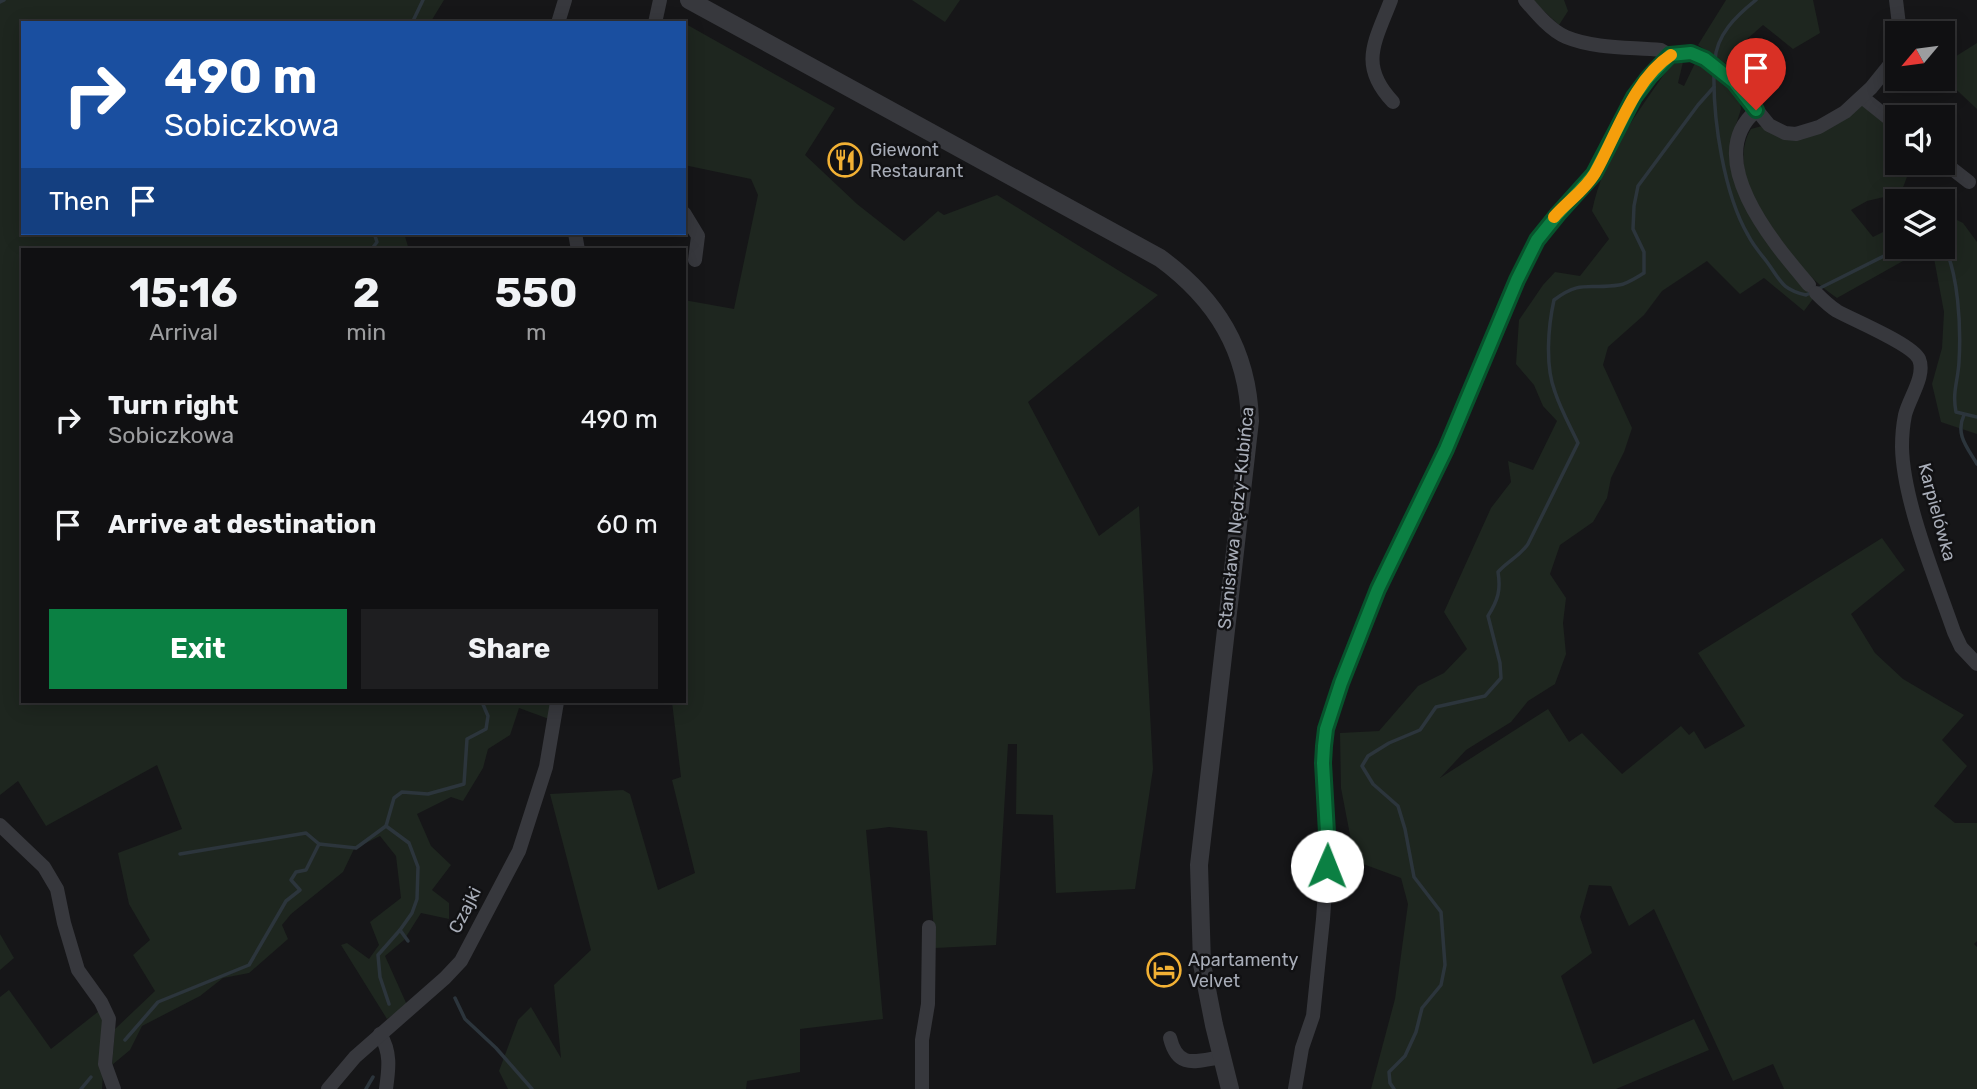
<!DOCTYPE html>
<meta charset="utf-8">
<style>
:root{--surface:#101012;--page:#1e1e20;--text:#f1f3f6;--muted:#9c9d9f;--line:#303032;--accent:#0b8043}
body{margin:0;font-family:Rubik,sans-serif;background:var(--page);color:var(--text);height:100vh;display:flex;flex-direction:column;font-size:26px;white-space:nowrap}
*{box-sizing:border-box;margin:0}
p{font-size:23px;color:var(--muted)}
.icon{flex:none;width:38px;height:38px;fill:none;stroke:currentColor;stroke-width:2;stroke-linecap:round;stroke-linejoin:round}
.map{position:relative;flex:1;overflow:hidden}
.drawer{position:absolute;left:21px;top:248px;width:665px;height:455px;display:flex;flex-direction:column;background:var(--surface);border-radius:0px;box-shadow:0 4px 18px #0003,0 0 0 2px var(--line)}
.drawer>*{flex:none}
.banner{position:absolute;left:21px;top:21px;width:665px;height:214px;border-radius:0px;box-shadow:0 4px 18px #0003,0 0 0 2px var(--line);background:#1a4fa0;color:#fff;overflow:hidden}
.needle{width:46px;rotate:241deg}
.controls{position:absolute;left:1885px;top:21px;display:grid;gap:14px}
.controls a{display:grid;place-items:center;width:70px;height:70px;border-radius:0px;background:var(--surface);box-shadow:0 4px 18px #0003,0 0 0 2px var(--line);font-size:35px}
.pin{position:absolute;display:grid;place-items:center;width:60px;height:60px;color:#fff;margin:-72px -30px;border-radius:50% 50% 50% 0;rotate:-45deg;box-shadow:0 0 7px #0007}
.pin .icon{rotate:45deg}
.me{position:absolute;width:77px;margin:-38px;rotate:1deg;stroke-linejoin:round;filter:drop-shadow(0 0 5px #0008)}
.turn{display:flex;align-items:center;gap:24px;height:147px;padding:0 28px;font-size:32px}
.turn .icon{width:91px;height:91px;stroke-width:2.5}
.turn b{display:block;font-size:49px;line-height:60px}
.then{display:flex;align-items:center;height:66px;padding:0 28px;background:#0003;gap:14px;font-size:26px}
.eta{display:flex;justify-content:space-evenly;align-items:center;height:119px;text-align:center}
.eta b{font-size:42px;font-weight:700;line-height:49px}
.primary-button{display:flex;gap:14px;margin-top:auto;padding:14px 28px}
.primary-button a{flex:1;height:80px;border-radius:0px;background:var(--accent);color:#fff;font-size:28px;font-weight:700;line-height:80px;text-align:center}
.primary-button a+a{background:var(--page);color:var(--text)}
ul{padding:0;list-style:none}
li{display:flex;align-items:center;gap:21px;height:105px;padding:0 28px}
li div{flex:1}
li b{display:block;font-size:26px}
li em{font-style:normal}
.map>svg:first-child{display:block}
.green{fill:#1e261f}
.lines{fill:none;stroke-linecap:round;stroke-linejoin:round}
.stream{stroke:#2c353c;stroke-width:3.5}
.minor{stroke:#37383d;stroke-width:14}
.tertiary{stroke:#37383d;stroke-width:18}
.route-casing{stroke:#07532c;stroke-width:18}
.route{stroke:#0b8043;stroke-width:12}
.slow{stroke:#f59e0b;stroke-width:12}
.labels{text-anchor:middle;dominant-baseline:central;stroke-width:5;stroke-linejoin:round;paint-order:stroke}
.poi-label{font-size:18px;fill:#a8adb8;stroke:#111113;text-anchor:start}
.street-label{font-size:18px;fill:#a8adb8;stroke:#111113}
</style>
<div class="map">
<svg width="1977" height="1089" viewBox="0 0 1977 1089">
<rect width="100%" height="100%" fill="#161618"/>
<!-- green -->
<g class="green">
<path d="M0,0h444l-14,23h-407v210h381l5,17h-386v452h528l-2,17 -30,-11 -9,27 -22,14 -5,19 -20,33 -12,-4 -34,17 14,32 20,19 -19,25 17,13v16l-28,-6 -17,27 -19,16 22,49 -20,14 -46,-74 6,-2 22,16 10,-14 -9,-23 31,-24 -5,-42 -16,-20 -26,13 -11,23 -52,42 -9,11 6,14 -39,34 -26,5 -23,18 -58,30 -12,24 -18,15 3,-36 40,-38 -22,-36 17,-15 -21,-36 -11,-51 64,-24 -25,-64 -111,61 -28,-45 -18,14z"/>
<path d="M912,0h48l-15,22z"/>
<path d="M1532,0h32l4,11 -9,14z"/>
<path d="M1726,0h87l7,33 -27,16 -30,-24 -17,15 -18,25 -30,-20z"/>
<path d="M684,23l151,85 -30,47 52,49 47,37 34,-30 6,4 53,-20 161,100 -130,107 71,134 40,-30 14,263 -18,120 -79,4 -3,-78 -37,-1 1,-70h-9l-12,201 -61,3 -8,-117 -38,-4 -23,3 17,189 -83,10v43l-53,9 -1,8h-238l-9,-18 19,-51 13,-13 30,51 -7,-73 37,-35 -41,-156 73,-4 7,4 28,96 37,-17 -23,-93 9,-3 -9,-75h12v-402l50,9 24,-114 -7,-16 -67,-14z"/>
<path d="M1977,43v66l-34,-32 -1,-12z"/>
<path d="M1697,59l30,21 12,16 2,13 -7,22 -2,32 83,133 -11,15 -40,-33 -24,16 -33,-33 -45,30 -18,24 -36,32 -5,18 29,63 -8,24 -13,26 -4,20 -14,24 -33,23 -10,29 16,24 -3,25 3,31 -11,30 -27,17 -17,21 -45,28 -26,28 108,-69 21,33 13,-9 40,41 59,-48 8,9 5,-4 11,18 40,-23 -47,-73 184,-115 23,32 -54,44 24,39 28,26 61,36 -22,25 25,26 -33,40 21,17h22v118l-3,3 3,3v142h-193l-11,-25 -40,17 -79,-172 -25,17 -18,-40 -22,-1 -9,32 12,36 -31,23 32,88 101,-45 15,31 -93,39h-245l24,-90 13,-95 -7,-26 -46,-17 -14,-73 -1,-55 39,-2 39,-45 26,-13 23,-24 -23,-37 47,-104 20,-26 -3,-21 25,9 24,-49 -14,-15 -9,-21 -18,-21 3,-44 24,-35 12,-13 25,4 29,-37 -17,-28c11,-56 48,-101 79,-147l12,-2 -5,21 6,3z"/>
<path d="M1862,105l35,27v31h15l-11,30 -34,8 -16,9 22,27 24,-12v22h45l1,-34 20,10 14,19v192l-36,-12 -9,-38 10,-36 2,-36 -11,-59 -5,-6 -91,51c-41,-27 -118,-117 -86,-169l11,-3 56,8 32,-18z"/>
<path d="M0,934l14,24 -14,12z"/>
<path d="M9,990l42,59 48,-38 7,20 -4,58h-102v-92z"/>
</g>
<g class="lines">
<!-- stream -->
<g class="stream">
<path d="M0,2l4,-2"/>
<path d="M412,23l11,-23"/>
<path d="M1715,61c1,-26 21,-45 41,-61"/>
<path d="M1714,73c-1,47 10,121 34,162 5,10 12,18 19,27 14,19 14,27 39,33l96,-48"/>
<path d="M1942,243c17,27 19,87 17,119 -1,19 -7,30 -3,50l21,5"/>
<path d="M366,250h5l6,-8 -3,-9"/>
<path d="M1964,415c-9,19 3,32 13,49"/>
<path d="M180,854l126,-21 13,11"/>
<path d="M400,930l8,11"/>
<path d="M455,998l10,21 31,29 36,41"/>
<path d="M389,1004l-9,-27 -2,-22 22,-25 12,-17 5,-14 1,-32 -9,-24 -23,-17 8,-28 8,-6 26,2 36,-10 3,-45 19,-10 2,-13 -6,-14"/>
<path d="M125,1040l33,-38 91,-37 37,-64 14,-11 -9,-10 5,-8 10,-2 13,-26 37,4 30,-22"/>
<path d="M81,1089l10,-12"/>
<path d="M366,1089l7,-12"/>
<path d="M1394,1089l-4,-6 -1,-11 16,-16 11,-24 6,-24 19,-23 4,-20 -4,-53 -27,-35 -9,-48 -7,-23 -25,-22 -11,-18 6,-10 21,-13 31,-13 16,-23 49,-11 16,-18 -1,-15 -12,-47c10,-16 13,-26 10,-44 11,-12 21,-15 30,-28l50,-101c-8,-17 -17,-33 -23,-51 -10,-26 -7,-65 -1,-92 28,-21 35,-10 65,-15 8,-1 18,-8 25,-12v-21l-11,-23 1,-23 4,-20 60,-81 16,-18"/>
</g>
<!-- minor -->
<g class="minor">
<path d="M1391,0c-16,42 -33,65 2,102"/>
<path d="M1525,0c11,13 26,31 41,37 29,12 64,10 95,13l9,5"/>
<path d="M1896,0l4,33"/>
<path d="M558,23l7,-23"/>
<path d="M655,23l5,-23"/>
<path d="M1862,97l35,28"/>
<path d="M1757,110c-58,48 19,136 52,175"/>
<path d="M1942,161l27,21"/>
<path d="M684,213l14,23 -3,24"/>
<path d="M575,233l3,17"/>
<path d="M1816,293c7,7 13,13 21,18 16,9 75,33 82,48 7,17 -10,39 -14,56 -2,10 -3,21 -3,32 1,54 34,133 52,185l7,15 16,17"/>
<path d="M0,825l44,42 13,22 7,34 14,47 23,32 8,17 -4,45 9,25"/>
<path d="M380,1034c11,18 9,34 6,55"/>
<path d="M1170,1038c8,32 26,23 52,19"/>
<path d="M328,1089l27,-32 90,-79 16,-17 58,-110 27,-84 11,-65"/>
<path d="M922,1089v-49l6,-36 1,-77"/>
<path d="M1295,1089l7,-41 11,-32 10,-97 5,-69 -5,-87 3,-34 34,-97 18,-43 68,-140 71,-169 20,-40 21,-27 36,-39 40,-77 15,-20 21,-22 21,-2 14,6 29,23 35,43 16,8 11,1 23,-7 26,-15 26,-24 17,-21 9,-15"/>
</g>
<!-- tertiary -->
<path class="tertiary" d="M689,0l471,258c56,41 88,92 90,163l-51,444 3,99 12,61 16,64"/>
</g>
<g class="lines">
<defs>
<path id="route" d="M1327,866l1,-16 -5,-87 1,-17 2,-17 15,-46 37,-94 68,-140 71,-169 20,-40 21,-26 36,-40 40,-77 15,-20 21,-22 21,-2 14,6 29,23 22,28"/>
</defs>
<!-- route casing -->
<use href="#route" class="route-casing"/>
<!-- route -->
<use href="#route" class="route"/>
<!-- slow -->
<path class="slow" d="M1554,217c13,-15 31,-27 41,-44 21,-37 39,-94 76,-118"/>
</g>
<!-- icons -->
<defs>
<symbol id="restaurant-ring" viewBox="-11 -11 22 22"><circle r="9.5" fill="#111113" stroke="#f2b134" stroke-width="1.5"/><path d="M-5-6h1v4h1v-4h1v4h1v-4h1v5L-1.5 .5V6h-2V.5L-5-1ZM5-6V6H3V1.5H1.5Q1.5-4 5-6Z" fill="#f2b134"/></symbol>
<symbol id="hotel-ring" viewBox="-11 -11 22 22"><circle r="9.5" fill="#111113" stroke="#f2b134" stroke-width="1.5"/><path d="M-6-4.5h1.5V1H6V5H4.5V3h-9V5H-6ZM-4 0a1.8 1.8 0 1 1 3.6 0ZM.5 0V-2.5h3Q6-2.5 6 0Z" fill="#f2b134"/></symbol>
</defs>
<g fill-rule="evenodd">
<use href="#restaurant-ring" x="826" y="141" width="38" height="38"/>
<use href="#hotel-ring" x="1145" y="951" width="38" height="38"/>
</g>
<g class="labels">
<!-- poi labels -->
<g class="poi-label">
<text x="870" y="150">Giewont<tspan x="870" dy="21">Restaurant</tspan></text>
<text x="1188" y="960">Apartamenty<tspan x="1188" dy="21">Velvet</tspan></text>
</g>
<!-- street labels -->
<g class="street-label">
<text transform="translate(1937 512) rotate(75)">Karpielówka</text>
<text transform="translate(1236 518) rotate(-84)">Stanisława Nędzy-Kubińca</text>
<text transform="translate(465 910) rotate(-63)">Czajki</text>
</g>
</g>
</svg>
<div class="controls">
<a><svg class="needle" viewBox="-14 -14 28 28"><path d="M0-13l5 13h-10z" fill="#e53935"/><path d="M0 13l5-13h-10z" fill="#9c9d9f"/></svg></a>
<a><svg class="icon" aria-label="sound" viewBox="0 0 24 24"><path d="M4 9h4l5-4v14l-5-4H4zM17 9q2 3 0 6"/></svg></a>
<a><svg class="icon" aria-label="layers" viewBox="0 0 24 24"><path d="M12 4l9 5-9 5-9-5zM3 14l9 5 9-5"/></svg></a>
</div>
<div class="pin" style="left:1756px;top:110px;background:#d93025"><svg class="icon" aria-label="arrive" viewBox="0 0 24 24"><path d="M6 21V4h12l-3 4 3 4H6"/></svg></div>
<svg class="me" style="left:1327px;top:866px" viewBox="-20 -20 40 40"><circle r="19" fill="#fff"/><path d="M0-13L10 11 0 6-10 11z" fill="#0b8043"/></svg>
<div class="banner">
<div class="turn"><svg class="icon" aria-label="right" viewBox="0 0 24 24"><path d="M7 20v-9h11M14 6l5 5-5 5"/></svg><div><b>490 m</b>Sobiczkowa</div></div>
<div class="then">Then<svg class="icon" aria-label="arrive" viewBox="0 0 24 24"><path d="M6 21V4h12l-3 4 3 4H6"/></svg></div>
</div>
<section class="drawer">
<div class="eta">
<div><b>15:16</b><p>Arrival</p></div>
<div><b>2</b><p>min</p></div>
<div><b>550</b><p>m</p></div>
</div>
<ul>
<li><svg class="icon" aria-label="right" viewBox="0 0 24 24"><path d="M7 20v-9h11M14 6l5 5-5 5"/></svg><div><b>Turn right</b><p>Sobiczkowa</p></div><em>490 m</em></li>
<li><svg class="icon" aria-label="arrive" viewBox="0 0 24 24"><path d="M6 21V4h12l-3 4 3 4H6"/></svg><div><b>Arrive at destination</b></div><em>60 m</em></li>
</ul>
<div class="primary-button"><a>Exit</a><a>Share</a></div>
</section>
</div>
